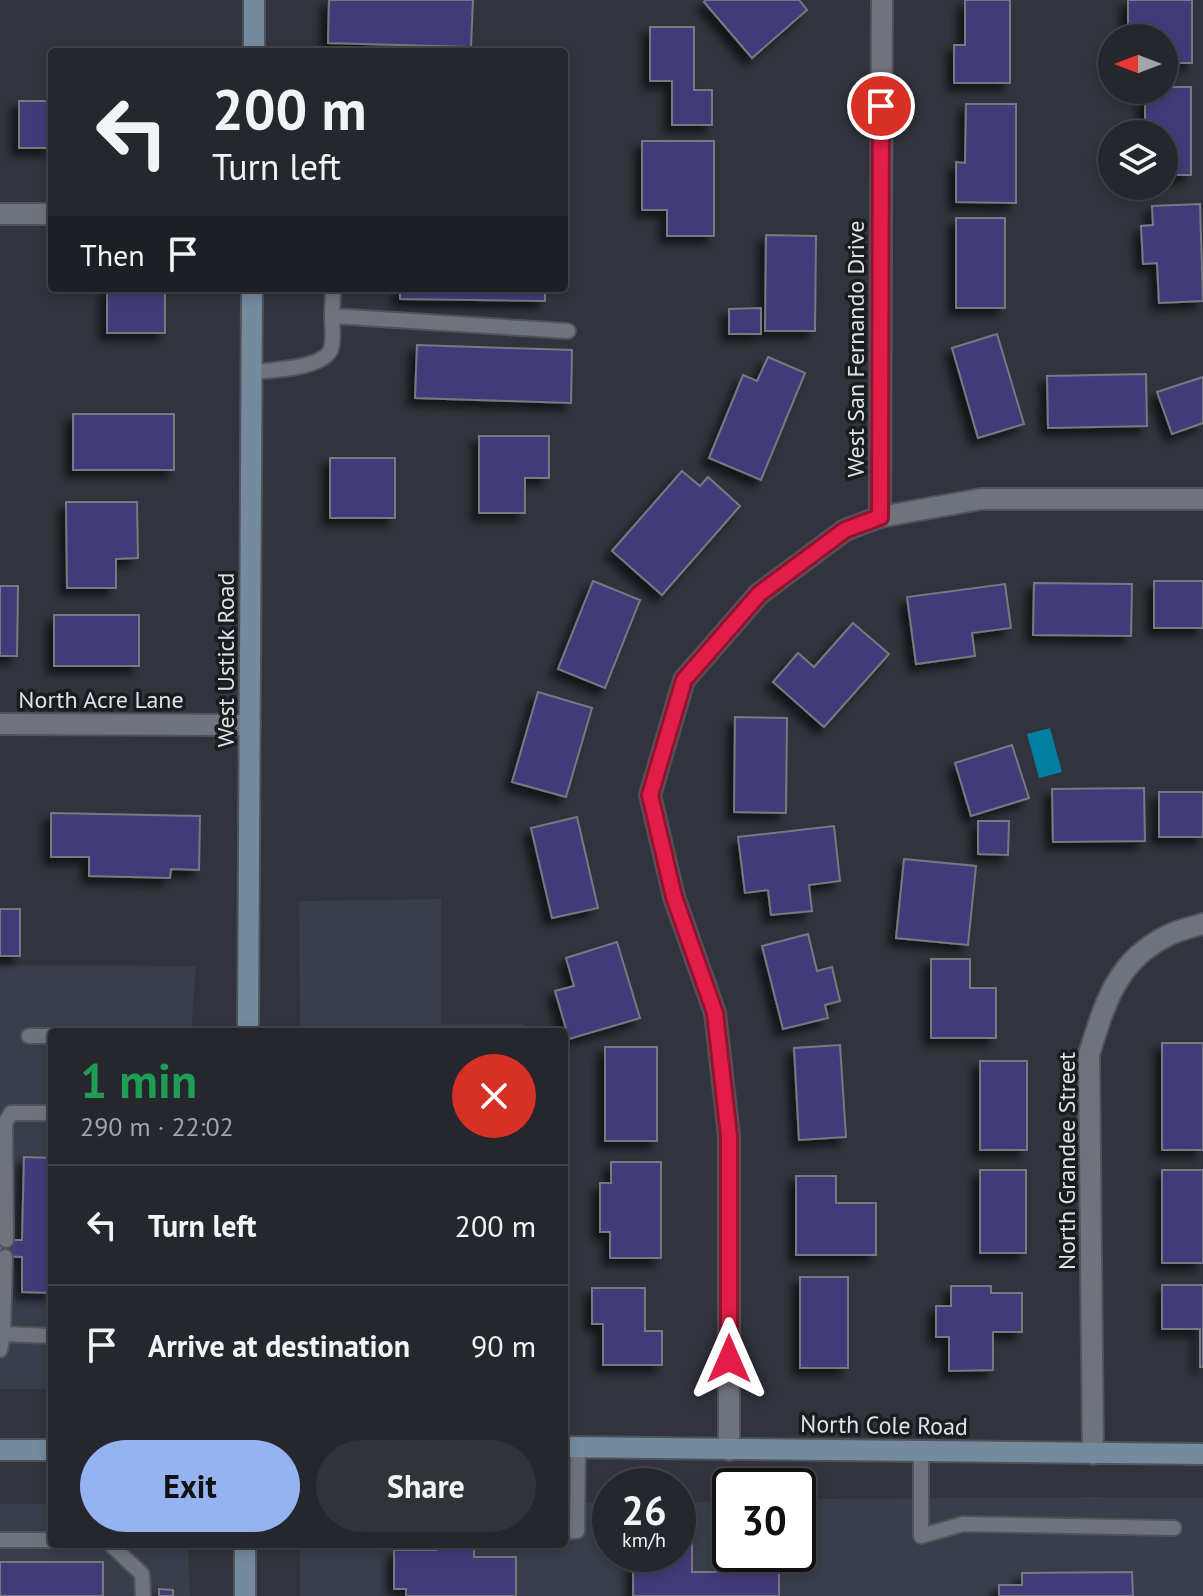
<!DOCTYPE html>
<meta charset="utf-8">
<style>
:root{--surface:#25272d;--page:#313339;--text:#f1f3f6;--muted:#a3a5aa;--line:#424449;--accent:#95b2f1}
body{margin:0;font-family:"PT Sans",sans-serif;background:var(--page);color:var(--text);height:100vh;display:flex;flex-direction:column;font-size:30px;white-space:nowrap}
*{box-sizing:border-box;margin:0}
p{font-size:26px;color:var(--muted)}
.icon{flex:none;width:44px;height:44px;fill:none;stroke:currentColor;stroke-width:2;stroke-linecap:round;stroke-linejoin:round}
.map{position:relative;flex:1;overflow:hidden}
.details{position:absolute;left:48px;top:1028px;width:520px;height:520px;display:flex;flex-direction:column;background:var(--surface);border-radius:8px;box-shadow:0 4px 12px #0003,0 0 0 2px var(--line)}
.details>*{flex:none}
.top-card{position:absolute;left:48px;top:48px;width:520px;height:244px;border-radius:8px;box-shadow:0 4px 12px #0003,0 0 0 2px var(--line);background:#25272d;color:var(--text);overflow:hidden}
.needle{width:52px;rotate:270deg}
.buttons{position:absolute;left:1098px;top:24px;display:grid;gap:16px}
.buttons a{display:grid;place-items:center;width:80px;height:80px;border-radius:50%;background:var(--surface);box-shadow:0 4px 12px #0003,0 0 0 2px var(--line);font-size:40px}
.speed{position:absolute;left:592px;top:1468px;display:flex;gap:16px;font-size:40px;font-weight:700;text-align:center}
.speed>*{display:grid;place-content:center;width:104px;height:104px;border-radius:50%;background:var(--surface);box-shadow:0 4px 12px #0003,0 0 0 2px var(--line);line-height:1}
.speed small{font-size:20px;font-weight:400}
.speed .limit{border:4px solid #111;border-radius:12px;background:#fff;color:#111}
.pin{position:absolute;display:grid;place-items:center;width:68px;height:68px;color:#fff;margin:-34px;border:4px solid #fff;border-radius:50%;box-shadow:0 2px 8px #0007}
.me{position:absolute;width:88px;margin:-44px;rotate:0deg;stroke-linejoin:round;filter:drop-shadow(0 0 6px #0008)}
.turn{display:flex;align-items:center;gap:28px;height:168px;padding:0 32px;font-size:36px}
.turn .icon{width:104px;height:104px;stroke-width:2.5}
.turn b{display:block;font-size:56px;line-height:68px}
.then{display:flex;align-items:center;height:76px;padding:0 32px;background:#0003;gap:16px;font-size:30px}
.round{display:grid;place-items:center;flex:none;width:84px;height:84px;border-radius:42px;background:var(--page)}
.head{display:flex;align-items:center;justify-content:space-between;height:136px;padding:0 32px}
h1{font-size:48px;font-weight:700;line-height:60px;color:#1e9e55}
.cta{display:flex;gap:16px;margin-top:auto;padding:16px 32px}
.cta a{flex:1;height:92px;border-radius:48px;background:var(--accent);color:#111;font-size:32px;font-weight:700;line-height:92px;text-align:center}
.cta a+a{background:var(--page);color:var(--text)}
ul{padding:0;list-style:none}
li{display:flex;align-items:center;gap:24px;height:120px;padding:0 32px;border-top:2px solid var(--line)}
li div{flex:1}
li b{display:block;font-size:30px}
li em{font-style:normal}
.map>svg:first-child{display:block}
.built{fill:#383e4a}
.water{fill:#00809e}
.building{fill:#433a79;stroke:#787881;stroke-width:2;filter:url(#shadow)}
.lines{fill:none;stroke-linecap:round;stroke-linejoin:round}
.lane-casing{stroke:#51535a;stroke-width:18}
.street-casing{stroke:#51535a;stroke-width:24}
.secondary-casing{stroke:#51535a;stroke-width:24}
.lane{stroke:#6f737b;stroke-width:14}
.street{stroke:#6f737b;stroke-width:20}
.secondary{stroke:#748a9e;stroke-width:20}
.route-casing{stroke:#92132f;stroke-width:20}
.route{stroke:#e11d48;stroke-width:14}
.labels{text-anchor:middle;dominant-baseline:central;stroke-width:7;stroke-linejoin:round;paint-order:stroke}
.street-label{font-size:24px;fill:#e0e2e7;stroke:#1a1c1f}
</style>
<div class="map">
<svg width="1203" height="1596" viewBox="0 0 1203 1596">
<defs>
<filter id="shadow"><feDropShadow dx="-7" dy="7" stdDeviation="4" flood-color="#0009"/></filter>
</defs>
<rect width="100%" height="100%" fill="#31343c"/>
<!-- built -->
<g class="built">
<path d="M441,899v125h82v8h-223l-1,-131z"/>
<path d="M0,965l196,1 -5,66h-139v357h-52z"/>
<path d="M1095,1497l108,1v98h-903v-52h264v-41h46v51h68v-51l52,-2v53h68v-55z"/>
<path d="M0,1504h52v40h136l2,52h-190z"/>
</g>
<!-- water -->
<path class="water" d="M1050,728l12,44 -23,6 -12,-44z"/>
<!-- building -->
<g class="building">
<path d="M329,0h144l-2,47 -143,-4z"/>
<path d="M706,0h93l8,10 -55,48 -48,-56z"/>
<path d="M965,0h45v83h-56v-38h11z"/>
<path d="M1128,0h64v63h-28v-25h-36z"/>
<path d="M650,27h44v63h18v35h-40v-44h-22z"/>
<path d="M1164,87h27v88h-27v-41h-19v-44h19z"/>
<rect x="19" y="101" width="33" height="47"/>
<path d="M966,104h50v99l-60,-1v-40l9,1z"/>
<path d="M642,141h72v95h-47v-26h-25z"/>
<path d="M1200,204l3,97 -44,2 -2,-40 -14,1 -2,-38 12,-1 -1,-19z"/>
<rect x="956" y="218" width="49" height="90"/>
<path d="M766,235l50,1 -1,95h-50z"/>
<rect x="107" y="288" width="58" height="45"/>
<path d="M400,288h145v13l-145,-2z"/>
<path d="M761,308v26h-32v-25z"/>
<path d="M997,334l27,90 -46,14 -26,-90z"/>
<path d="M417,345l155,5 -1,53 -156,-5z"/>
<path d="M768,357l37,16 -44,107 -52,-22 34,-83 14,6z"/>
<path d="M1146,374l1,52 -99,2 -1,-52z"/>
<path d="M1203,377v46l-31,11 -15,-42z"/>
<rect x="73" y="414" width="101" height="56"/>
<path d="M479,436h70v42h-24v35h-46z"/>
<rect x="330" y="458" width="65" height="60"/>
<path d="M682,471l18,15 8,-9 32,29 -78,89 -50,-44z"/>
<path d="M66,502h71l1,56 -22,1v29h-49z"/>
<path d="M593,581l47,19 -35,88 -47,-19z"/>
<rect x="1154" y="581" width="49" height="47"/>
<path d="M1034,583l98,1 -1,52 -98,-1z"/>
<path d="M1005,584l6,44 -39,5 3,23 -59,8 -9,-67z"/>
<path d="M0,586h18l-1,70h-17z"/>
<rect x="54" y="615" width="85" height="51"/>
<path d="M853,623l36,31 -65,73 -51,-45 25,-29 16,14z"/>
<path d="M538,692l54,16 -26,89 -54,-15z"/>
<path d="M735,717l52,1 -1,95 -52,-1z"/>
<path d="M1012,745l17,53 -58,18 -16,-53z"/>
<path d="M1144,788l1,53 -92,1 -1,-53z"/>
<rect x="1159" y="792" width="44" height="45"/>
<path d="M51,813l149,3 -1,54 -28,-1 -1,9 -81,-2v-19h-38z"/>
<path d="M577,817l21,91 -46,10 -21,-90z"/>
<path d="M978,821h31l-1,34 -30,-1z"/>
<path d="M834,826l6,55 -31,4 3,26 -41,4 -3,-25 -23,3 -7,-56z"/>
<path d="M904,859l72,7 -8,79 -72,-7z"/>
<rect x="0" y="909" width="20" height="47"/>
<path d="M808,934l9,37 15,-4 8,34 -15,4 3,13 -45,11 -21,-83z"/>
<path d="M617,942l23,76 -71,21 -14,-48 19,-5 -8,-28z"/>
<path d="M931,959h39v29h26v50h-65z"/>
<rect x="1162" y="1043" width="41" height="107"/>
<path d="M840,1045l6,92 -47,3 -5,-92z"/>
<rect x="605" y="1047" width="52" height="94"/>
<rect x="980" y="1061" width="47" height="89"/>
<path d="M24,1157l28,1v135l-30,-1v-35l-22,-1v-16h22z"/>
<path d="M611,1162h50v96h-51v-26h-10v-49h11z"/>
<rect x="980" y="1170" width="46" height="83"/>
<rect x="1162" y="1170" width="41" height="93"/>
<path d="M796,1176h40v27h40v52h-80z"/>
<rect x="800" y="1277" width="48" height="91"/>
<path d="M1162,1285h41v82h-3v-38h-38z"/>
<path d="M951,1286h40v7h31v39h-29v38l-44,1v-34h-13v-31h15z"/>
<path d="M592,1288h53v43h17v34h-59v-41h-11z"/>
<path d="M678,1526h14v46h87v24h-146v-31h16v-11h29z"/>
<path d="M436,1544h38v13h42v39h-110v-7h-12v-39h42z"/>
<rect x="0" y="1562" width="103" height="34"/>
<path d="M1132,1572l1,24h-134v-11h23v-12z"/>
<path d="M159,1589l14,1v6h-14z"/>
</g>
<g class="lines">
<defs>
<g id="lane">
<path d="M333,288l-1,28 236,15"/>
<path d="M252,372c19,-2 71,-3 79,-23 3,-9 1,-23 1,-33"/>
<path d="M29,1036h23"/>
<path d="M6,1240l-1,-117 6,-10h41"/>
<path d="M3,1334l2,-77"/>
<path d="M0,1350l3,-16 49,2"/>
<path d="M921,1452v84l42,-12 211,4"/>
<path d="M564,1532l13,-1 1,-84"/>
<path d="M0,1540h52"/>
<path d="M110,1544l32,30 1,22"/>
</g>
<g id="street">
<path d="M0,214h52"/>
<path d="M880,517l101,-18h222"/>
<path d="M0,724l250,1"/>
<path d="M729,1450v-314l-14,-123 -41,-116 -24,-102 34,-115 75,-86 86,-64 35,-13 2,-517"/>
<path d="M1093,1454l-4,-400c16,-50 27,-93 78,-118 11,-6 24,-9 36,-12"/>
</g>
<g id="secondary">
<path d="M254,52v-52"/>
<path d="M248,1032l4,-744"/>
<path d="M564,1447l639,7"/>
<path d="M0,1450h52"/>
<path d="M245,1596v-52"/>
</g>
</defs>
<!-- lane casing -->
<use href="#lane" class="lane-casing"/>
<!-- street casing -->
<use href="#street" class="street-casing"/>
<!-- secondary casing -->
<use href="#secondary" class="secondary-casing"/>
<!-- lane -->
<use href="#lane" class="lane"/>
<!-- street -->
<use href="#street" class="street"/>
<!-- secondary -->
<use href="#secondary" class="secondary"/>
</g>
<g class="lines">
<defs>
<path id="route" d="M729,1359v-223l-14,-123 -41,-116 -24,-102 34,-115 75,-86 86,-64 35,-13 1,-411"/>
</defs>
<!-- route casing -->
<use href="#route" class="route-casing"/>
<!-- route -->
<use href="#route" class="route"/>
</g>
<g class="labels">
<!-- street labels -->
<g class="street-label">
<text transform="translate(855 349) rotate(-90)">West San Fernando Drive</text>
<text transform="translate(225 660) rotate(-90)">West Ustick Road</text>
<text x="101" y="699">North Acre Lane</text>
<text transform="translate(1066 1161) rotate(-90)">North Grandee Street</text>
<text transform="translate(884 1425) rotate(1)">North Cole Road</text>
</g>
</g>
</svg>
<div class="buttons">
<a><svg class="needle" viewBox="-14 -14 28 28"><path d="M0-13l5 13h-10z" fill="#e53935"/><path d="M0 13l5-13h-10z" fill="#a3a5aa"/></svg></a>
<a><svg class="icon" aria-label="layers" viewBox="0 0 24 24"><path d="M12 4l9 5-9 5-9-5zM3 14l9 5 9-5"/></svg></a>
</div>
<div class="speed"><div>26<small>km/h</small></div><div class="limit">30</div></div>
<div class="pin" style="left:881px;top:106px;background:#d93025"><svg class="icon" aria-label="arrive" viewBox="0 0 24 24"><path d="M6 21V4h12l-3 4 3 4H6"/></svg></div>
<svg class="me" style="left:729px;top:1359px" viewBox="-20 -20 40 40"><path d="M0-17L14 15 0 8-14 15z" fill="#e11d48" stroke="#fff" stroke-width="4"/></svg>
<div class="top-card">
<div class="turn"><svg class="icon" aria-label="left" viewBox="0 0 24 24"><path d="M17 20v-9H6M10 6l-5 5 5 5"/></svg><div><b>200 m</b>Turn left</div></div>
<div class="then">Then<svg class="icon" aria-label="arrive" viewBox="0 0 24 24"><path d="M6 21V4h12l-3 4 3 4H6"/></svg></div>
</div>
<section class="details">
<div class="head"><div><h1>1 min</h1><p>290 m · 22:02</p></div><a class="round" style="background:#d93025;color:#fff"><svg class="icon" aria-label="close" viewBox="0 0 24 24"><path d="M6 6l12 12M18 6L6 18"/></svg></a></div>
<ul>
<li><svg class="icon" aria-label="left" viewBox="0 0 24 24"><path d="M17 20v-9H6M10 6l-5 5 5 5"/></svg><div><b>Turn left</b></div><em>200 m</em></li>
<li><svg class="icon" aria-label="arrive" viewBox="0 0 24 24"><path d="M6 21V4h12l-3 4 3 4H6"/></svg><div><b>Arrive at destination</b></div><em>90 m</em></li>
</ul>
<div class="cta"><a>Exit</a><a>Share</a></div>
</section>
</div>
